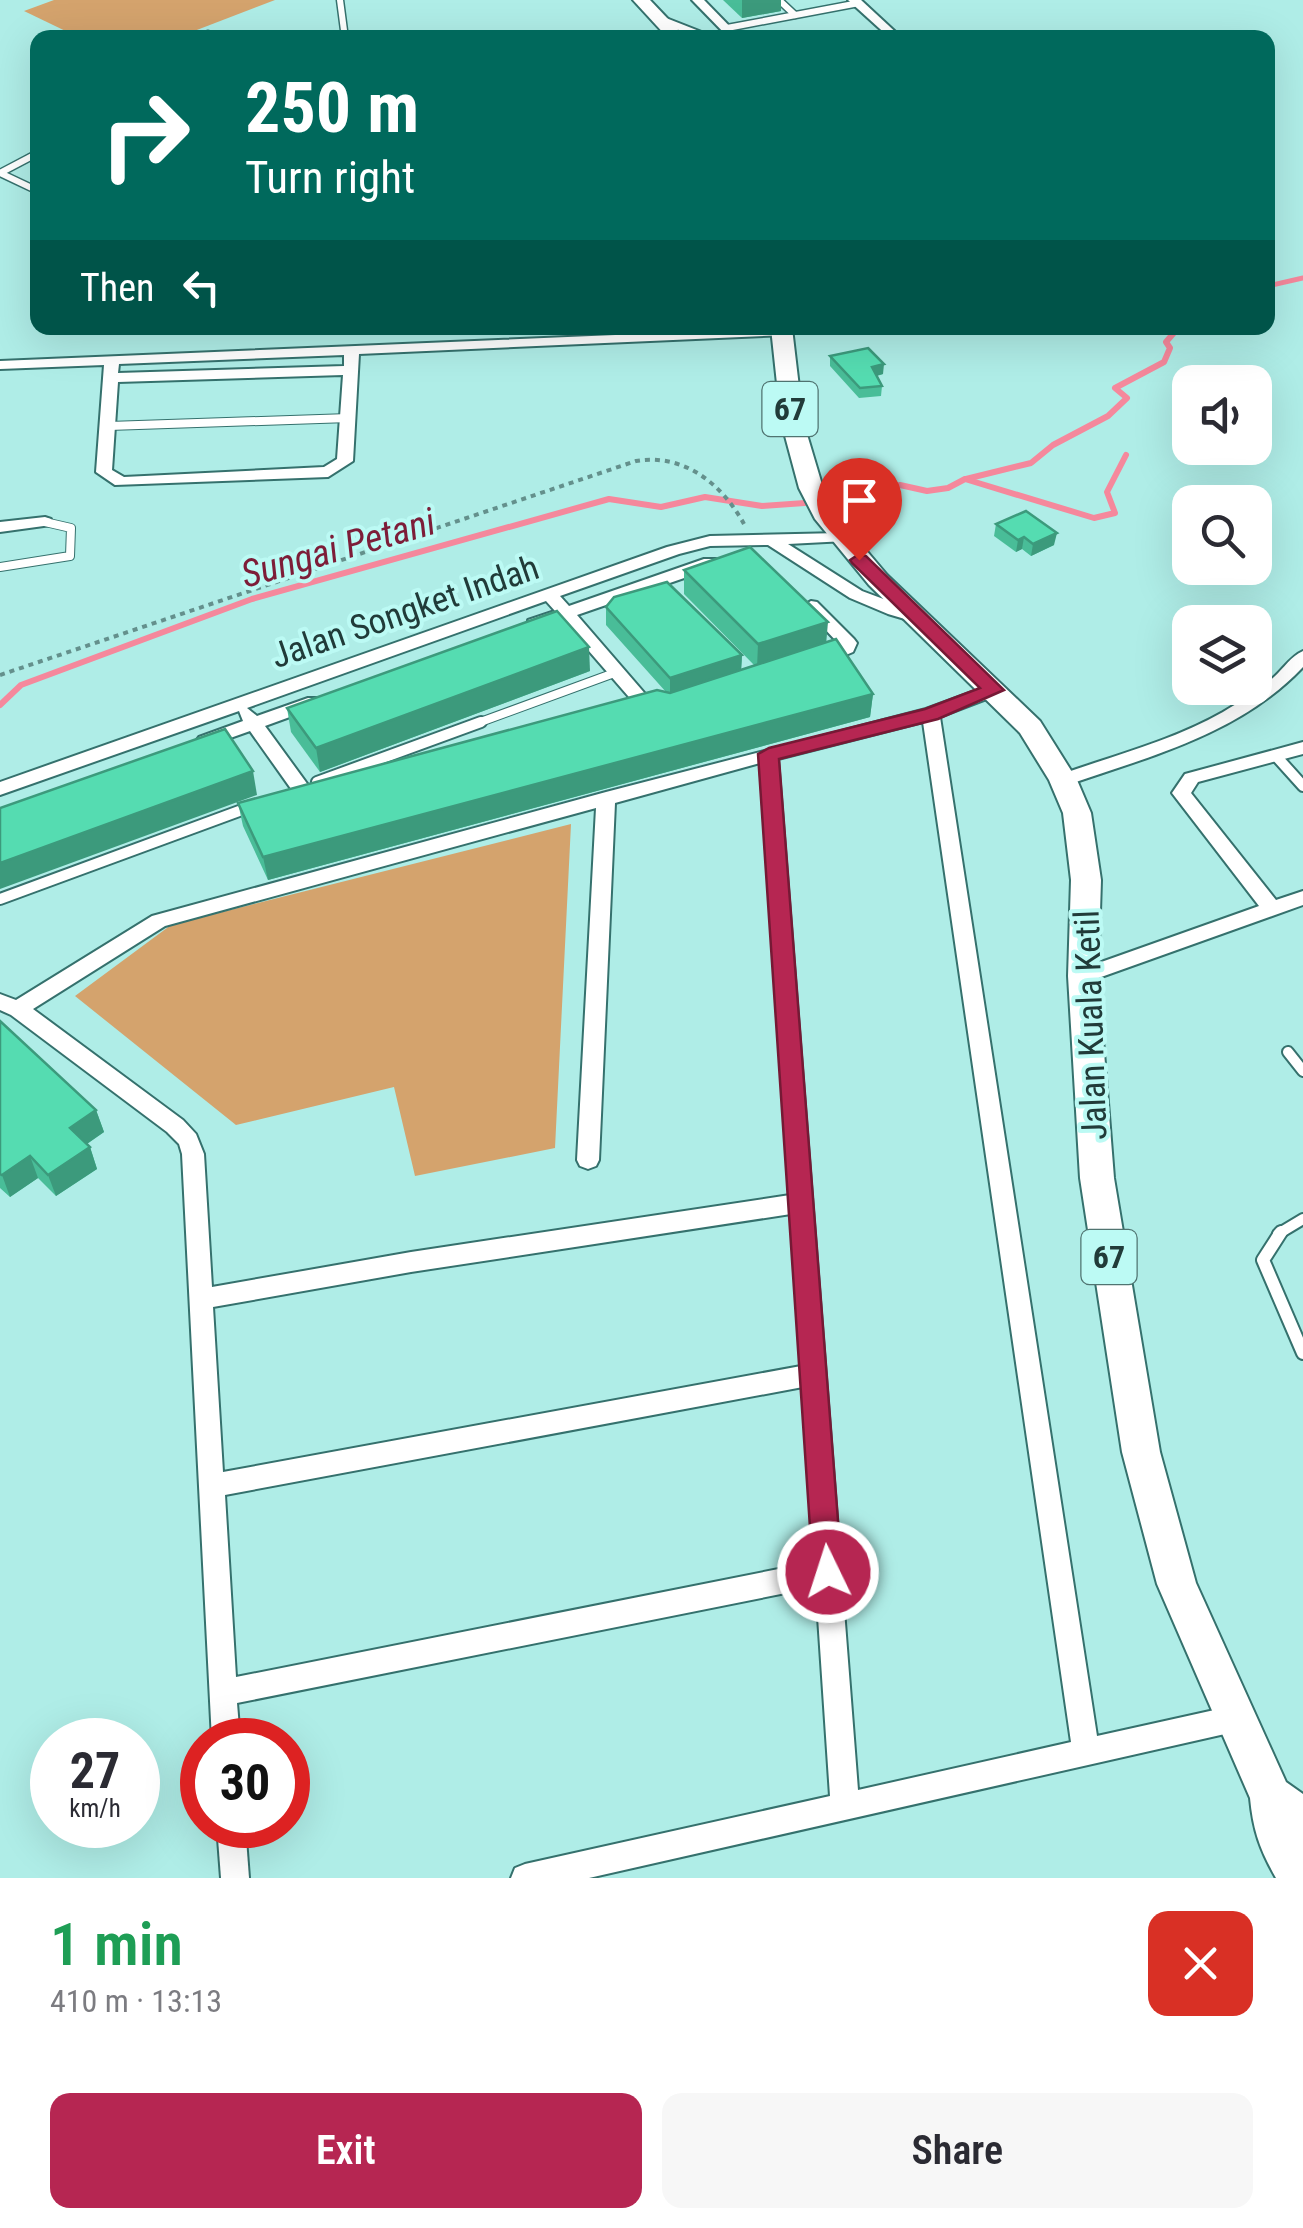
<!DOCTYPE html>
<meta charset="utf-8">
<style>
:root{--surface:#fff;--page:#f7f7f7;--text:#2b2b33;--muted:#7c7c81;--accent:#b62652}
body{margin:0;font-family:"Roboto Condensed",sans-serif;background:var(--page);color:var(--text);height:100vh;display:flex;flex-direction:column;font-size:38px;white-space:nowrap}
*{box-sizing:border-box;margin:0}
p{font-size:32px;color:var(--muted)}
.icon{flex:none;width:55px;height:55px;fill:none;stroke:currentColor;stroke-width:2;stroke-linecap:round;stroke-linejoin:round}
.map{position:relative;height:1878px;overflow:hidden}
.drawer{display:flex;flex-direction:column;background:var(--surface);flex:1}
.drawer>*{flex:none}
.hud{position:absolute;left:30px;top:30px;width:1245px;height:305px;border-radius:20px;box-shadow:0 10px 40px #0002;background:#00695c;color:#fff;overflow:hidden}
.controls{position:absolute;left:1172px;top:365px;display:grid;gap:20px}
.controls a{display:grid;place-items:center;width:100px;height:100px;border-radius:20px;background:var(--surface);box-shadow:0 10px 40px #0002;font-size:50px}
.speed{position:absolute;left:30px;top:1718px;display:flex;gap:20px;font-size:50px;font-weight:700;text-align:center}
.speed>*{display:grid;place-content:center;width:130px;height:130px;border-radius:50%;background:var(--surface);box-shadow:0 10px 40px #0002;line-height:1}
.speed small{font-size:25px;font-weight:400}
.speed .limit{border:15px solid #d22;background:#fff;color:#111}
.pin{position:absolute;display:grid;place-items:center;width:85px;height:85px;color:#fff;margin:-102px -42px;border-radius:50% 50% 50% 0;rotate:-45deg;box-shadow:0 0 10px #0007}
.pin .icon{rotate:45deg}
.me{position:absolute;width:110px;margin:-55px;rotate:356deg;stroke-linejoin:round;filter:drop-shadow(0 0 8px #0008)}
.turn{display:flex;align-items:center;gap:35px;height:210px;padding:0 50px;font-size:45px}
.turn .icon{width:130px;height:130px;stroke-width:2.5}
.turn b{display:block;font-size:70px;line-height:85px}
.then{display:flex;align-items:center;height:95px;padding:0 50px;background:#0003;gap:20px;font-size:38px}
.round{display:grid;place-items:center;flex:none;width:105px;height:105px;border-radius:20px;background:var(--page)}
.head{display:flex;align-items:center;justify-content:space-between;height:170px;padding:0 50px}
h1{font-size:60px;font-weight:600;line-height:75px;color:#1e9e55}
.button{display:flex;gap:20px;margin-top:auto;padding:20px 50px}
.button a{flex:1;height:115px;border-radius:20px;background:var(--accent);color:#fff;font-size:40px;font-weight:600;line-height:115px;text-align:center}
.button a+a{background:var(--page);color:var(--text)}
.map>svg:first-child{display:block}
.green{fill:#d4a36d}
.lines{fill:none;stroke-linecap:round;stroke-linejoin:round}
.stream-far1{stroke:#f5889c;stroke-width:5}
.stream{stroke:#f5889c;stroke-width:6}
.service-far3-casing{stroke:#35716d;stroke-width:9}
.service-far2-casing{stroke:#35716d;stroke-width:10}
.service-far1-casing{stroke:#35716d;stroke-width:14}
.service-casing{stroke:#35716d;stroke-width:16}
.minor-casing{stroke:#35716d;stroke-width:4}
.primary-casing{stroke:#35716d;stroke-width:4}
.path{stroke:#64908c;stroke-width:4;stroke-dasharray:5 5;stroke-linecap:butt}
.service-far3{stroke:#fff;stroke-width:6}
.service-far2{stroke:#fff;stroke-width:8}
.service-far1{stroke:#fff;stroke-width:10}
.service{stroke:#fff;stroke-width:12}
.minor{fill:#fff;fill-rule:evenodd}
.primary{fill:#fff;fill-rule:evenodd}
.wall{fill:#49bd98}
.shaded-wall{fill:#3c9a7c}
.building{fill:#55dcb1;stroke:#3c9a7c;stroke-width:2.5}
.route{fill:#b62652;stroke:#761935;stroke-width:2.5}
.labels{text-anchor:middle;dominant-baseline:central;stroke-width:8;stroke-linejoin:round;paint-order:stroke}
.shield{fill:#bcfaf4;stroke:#507471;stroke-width:2.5}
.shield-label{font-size:32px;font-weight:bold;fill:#213b39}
.street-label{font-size:35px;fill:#213b39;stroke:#bcfaf4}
.water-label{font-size:38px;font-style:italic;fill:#7d1d38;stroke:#bcfaf4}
</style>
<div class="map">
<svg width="1303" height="1878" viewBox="0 0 1303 1878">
<rect width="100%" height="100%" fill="#afede7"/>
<!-- green -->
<g class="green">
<path d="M54,0h221l-99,38 -98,-1 -54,-26z"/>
<path d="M571,824l-16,324 -140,28 -21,-89 -158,38 -161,-129 96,-71z"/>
</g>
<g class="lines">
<!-- stream-far1 -->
<path class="stream-far1" d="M1268,286l35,-8"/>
<!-- stream -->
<g class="stream">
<path d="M966,479l65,-16 22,-18 55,-29 19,-18 -12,-10 49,-26 6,-14 -4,-6 12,-14"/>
<path d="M0,705l21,-20 231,-86 357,-100 52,8 44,-10 57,9 57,-4 81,-17 27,6 21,-3 17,-9 129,39 21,-5 -8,-21 19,-37"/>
</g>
<defs>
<g id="service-far3">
<path d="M340,0l5,38"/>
<path d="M779,0l16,15"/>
<path d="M727,28l132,-25"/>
<path d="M208,34l8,4"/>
<path d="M0,173l38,-20"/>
<path d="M0,173l38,18"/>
</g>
<g id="service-far2">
<path d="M1024,328h23"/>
<path d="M109,426l240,-8"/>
<path d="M0,567l70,-11 1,-28 -26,-6"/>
<path d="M475,724l142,-52"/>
</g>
<g id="service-far1">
<path d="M1276,756l27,30"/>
<path d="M317,782l164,-60"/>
<path d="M0,899l250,-92"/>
<path d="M1288,1052l15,19"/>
<path d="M1278,1234l25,-15"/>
</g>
<path id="service" d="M1281,1232l-18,28 40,93"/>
<g id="minor">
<path d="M692,0h12l37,38h-12z"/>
<path d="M848,0h13l41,38h-12z"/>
<path d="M658,18h8l51,20h-17l-42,-16z"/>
<path d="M781,328l7,4 -2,3 -427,19 -6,107 -25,16 -213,8 -19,-13 8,-107 -104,4v-8zM344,355v11l-226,7 1,-9zM343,375l-6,84 -13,8 -200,10 -12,-7 6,-88z"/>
<path d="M45,517l6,2v6l-51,7v-10z"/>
<path d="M840,533l6,2v6l-58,3 74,47 59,22v8l-6,1 -27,-8 -38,-16 -82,-53 -58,1 -31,8 -119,42 9,10 135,-47h12v8l-139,48 70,81 19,6 3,4 -3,4 -6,2 -25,-8 -73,-84 -28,9 -6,-1v-8l27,-9 -9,-10 -299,107 10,8 51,-18h12l3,4 -3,4 -55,20 43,59 2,4 -2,4h-14l-44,-62 -45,16 -6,-2 -3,-4 3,-4 44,-16 -4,-10 -239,84v-13l667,-235 43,-11z"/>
<path d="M811,601l6,1 37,37 3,4 -4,9 -26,11h-12l-3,-4 27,-15 -36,-38z"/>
<path d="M1303,651v16c-62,66 -151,89 -233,117h-14l-2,-4 2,-4c56,-20 116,-35 167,-64 18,-11 36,-21 51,-35 10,-9 17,-21 29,-26z"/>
<path d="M994,684l9,6 -3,4 -60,23 157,1019 140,-31 10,4 4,10 -4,10 -658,149h-78l4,-10 10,-4 305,-68 -14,-209 -579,116 3,37h-28l-30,-586 -3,-10 -12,-12 -156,-117 -11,-5v-16l16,6 136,-84 454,-124 320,-83zM923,722l148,1020 -213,48 -80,-1031zM760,763l30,432 -379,57 -199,35 -8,-133 -8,-20 -13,-14 -150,-111 132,-83 431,-118 -19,352 3,6 8,3 8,-3 3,-6 16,-357zM791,1214l10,152 -578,106 -10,-165 198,-35zM803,1387l11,175 -578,115 -11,-182z"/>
<path d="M1303,742v12l-105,28 -7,11 85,107 27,-9v14l-213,76h-14l-3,-5 3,-5 183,-65 -87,-113 13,-19z"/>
<path d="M217,1825h28l4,53h-28z"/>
</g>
<g id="primary">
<path d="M633,0h17l36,38h-18z"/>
<path d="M771,328h21l11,93 20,67 15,29 49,58 153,146 37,59 14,33 10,67 -3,96 16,202 46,274 36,131 90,199 17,12v84h-27c-16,-28 -23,-48 -26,-80l-93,-214 -35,-132 -42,-274 -12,-202 3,-96 -8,-67 -14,-33 -29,-47 -151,-148 -54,-66 -16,-31 -18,-67z"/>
</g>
</defs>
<!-- service-far3 casing -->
<use href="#service-far3" class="service-far3-casing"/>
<!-- service-far2 casing -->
<use href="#service-far2" class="service-far2-casing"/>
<!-- service-far1 casing -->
<use href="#service-far1" class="service-far1-casing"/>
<!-- service casing -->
<use href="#service" class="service-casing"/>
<!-- minor casing -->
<use href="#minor" class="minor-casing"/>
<!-- primary casing -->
<use href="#primary" class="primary-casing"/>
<!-- path -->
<path class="path" d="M0,675l636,-214c48,-8 86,23 108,63"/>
<!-- service-far3 -->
<use href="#service-far3" class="service-far3"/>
<!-- service-far2 -->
<use href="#service-far2" class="service-far2"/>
<!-- service-far1 -->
<use href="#service-far1" class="service-far1"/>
<!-- service -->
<use href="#service" class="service"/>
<!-- minor -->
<use href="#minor" class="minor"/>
<!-- primary -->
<use href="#primary" class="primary"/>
</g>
<!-- wall -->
<g class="wall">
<path d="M723,0h58v11l-39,7z"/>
<path d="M830,356l53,18 -6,2 5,10 -1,10 -22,2 -29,-32z"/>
<path d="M996,524l58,21 -23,11 -9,-7 -6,3 -22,-16z"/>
<path d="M684,570l143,72 46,52 -3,23 -602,163 -25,-54 -5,-23 428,-111 -60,-67v-18l136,48 -1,15 13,-5 -70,-71z"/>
<path d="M590,671l-270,101 -29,-40 -4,-24z"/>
<path d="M0,1021l96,89 8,22 -17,12 3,3 7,22 -41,27 -18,-18 -28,19 -10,-9z"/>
</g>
<!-- shaded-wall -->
<g class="shaded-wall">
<path d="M742,0h39v11l-39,7z"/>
<path d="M884,364l-1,10 -12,3 1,-10z"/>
<path d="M1057,533l-3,12 -23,11 2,-12z"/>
<path d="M1024,537l-2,12 -6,3 2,-12z"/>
<path d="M828,622l-2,23 -69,23 1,-24z"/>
<path d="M589,647l1,24 -270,101 -4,-24z"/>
<path d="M742,655l-1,18 -71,23v-18z"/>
<path d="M873,694l-3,23 -602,163 -5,-23z"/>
<path d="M253,771l4,24 -257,94v-26z"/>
<path d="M96,1110l8,22 -26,18 -8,-22z"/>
<path d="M90,1147l7,22 -41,27 -8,-21z"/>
<path d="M30,1156l8,22 -28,19 -8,-22z"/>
</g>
<!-- building -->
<g class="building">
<path d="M868,348l16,16 -12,3 10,19 -22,2 -30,-32z"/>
<path d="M1026,511l31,22 -24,11 -9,-7 -6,3 -22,-16z"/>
<path d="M750,547l78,75 -70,22 -74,-74z"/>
<path d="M667,582l75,73 -72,23 -64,-71 8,-10z"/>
<path d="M557,611l32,36 -273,101 -29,-40z"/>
<path d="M836,639l37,55 -610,163 -25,-54 419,-113 13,3z"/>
<path d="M225,729l28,42 -253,92v-55z"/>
<path d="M0,1021l96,89 -26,18 20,19 -42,28 -18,-19 -28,19 -2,-1z"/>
</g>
<!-- route -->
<path class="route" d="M859,554l7,2 138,134 -66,29 -159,40 63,813 -4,10 -10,4 -11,-4 -4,-10 -55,-818 11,-6 156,-39 55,-21 -128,-125 -2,-3z"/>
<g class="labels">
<!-- shield labels -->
<g class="shield">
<rect x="762.5" y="382" width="55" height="54" rx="8"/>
<rect x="1081.5" y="1230" width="55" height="54" rx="8"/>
</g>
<g class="shield-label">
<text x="790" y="409">67</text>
<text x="1109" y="1257">67</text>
</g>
<!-- street labels -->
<g class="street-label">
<text transform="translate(405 612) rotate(-19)">Jalan Songket Indah</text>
<text transform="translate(1091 1025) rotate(-92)">Jalan Kuala Ketil</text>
</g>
<!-- water labels -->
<g class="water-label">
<text transform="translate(338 548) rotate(-16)">Sungai Petani</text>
</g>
</g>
</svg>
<div class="controls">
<a><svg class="icon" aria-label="sound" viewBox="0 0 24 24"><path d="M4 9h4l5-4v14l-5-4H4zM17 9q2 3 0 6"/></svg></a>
<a><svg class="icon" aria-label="search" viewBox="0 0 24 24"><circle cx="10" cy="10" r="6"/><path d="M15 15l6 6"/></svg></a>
<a><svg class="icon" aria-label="layers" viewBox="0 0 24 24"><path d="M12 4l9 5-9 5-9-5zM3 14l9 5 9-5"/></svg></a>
</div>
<div class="speed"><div>27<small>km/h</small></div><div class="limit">30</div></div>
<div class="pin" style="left:859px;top:560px;background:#d93025"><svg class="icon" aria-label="arrive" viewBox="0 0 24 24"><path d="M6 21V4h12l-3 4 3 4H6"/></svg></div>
<svg class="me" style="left:828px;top:1572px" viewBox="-20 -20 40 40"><circle r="17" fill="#b62652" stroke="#fff" stroke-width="3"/><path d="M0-11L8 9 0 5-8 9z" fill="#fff"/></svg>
<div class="hud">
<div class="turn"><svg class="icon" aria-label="right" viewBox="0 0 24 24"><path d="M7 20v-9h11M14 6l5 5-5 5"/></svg><div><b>250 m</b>Turn right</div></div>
<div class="then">Then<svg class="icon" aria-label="left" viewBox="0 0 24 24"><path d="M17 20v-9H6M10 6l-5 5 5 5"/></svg></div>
</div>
</div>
<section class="drawer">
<div class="head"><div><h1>1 min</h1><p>410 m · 13:13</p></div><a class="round" style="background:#d93025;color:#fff"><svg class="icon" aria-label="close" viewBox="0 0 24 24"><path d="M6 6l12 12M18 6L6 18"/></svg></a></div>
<div class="button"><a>Exit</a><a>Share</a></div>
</section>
